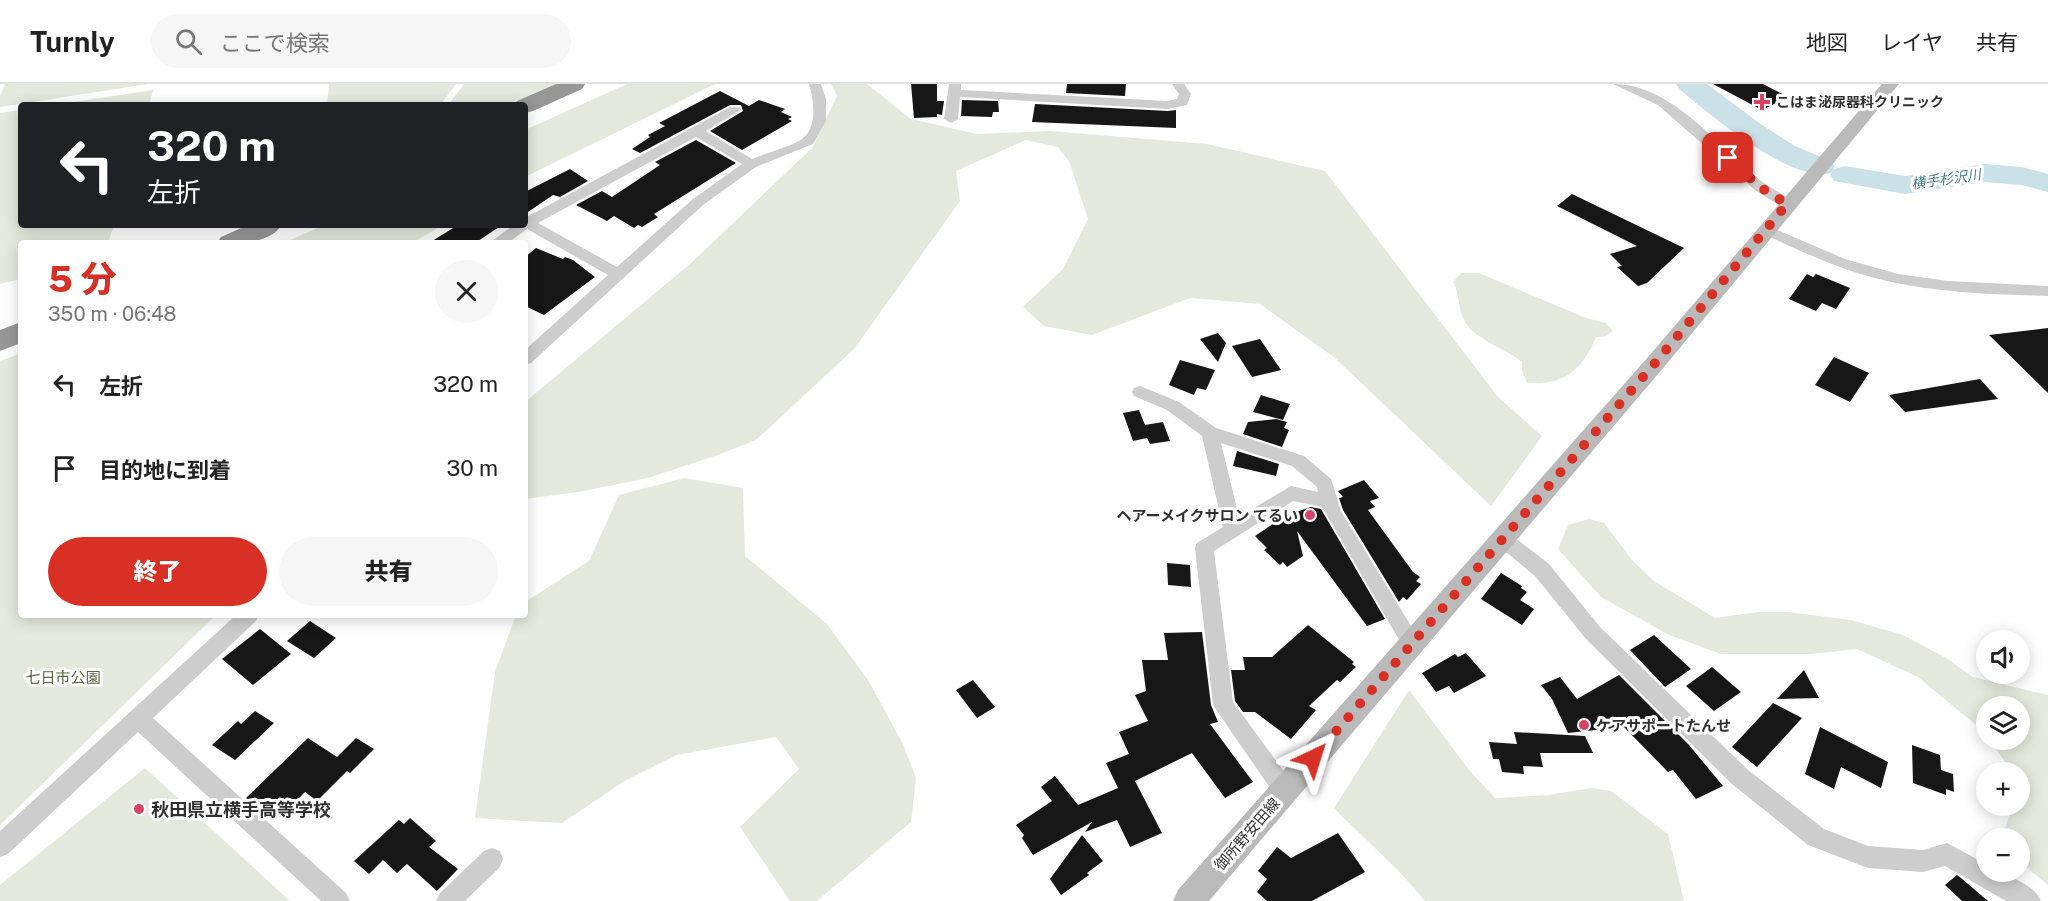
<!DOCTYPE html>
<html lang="ja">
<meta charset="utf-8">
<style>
:root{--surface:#fff;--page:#f6f6f6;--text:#222;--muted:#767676;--line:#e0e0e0;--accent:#d93025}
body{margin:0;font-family:"Public Sans","Noto Sans JP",sans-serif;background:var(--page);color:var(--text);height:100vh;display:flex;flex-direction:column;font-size:22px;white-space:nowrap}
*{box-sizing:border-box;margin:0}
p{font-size:20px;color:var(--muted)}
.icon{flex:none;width:33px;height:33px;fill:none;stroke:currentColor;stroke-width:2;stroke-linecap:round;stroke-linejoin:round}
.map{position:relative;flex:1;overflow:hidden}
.drawer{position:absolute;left:18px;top:156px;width:510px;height:378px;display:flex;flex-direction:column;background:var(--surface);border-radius:6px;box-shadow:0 3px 15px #0003}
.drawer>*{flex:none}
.top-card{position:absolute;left:18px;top:18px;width:510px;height:126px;border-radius:6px;box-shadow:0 3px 15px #0003;background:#202124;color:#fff;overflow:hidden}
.fabs{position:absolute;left:1976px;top:546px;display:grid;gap:12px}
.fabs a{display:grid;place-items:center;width:54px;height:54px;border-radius:50%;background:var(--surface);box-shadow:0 3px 15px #0003;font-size:30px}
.pin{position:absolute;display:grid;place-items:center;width:51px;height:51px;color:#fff;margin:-26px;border-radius:12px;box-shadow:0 3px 9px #0006}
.me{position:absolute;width:66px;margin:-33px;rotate:41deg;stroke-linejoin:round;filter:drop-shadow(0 0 4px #0008)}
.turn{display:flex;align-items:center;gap:21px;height:126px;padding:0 30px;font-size:27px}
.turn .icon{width:78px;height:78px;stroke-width:2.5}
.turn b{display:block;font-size:42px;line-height:51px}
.round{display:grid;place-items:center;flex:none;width:63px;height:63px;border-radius:32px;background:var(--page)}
.summary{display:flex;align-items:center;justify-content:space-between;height:102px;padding:0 30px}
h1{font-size:36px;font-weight:800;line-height:45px;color:var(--accent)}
.primary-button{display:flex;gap:12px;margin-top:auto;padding:12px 30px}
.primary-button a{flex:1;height:69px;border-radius:36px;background:var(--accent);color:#fff;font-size:24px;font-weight:800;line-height:69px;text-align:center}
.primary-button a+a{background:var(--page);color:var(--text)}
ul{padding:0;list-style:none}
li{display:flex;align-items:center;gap:18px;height:84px;padding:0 30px}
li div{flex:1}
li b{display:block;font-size:22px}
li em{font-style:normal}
header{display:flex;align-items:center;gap:36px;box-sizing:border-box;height:84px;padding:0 30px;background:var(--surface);border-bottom:2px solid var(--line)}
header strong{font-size:28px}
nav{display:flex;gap:33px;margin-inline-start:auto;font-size:21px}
.search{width:420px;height:54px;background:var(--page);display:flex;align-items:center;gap:15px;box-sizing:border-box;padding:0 21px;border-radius:33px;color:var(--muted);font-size:22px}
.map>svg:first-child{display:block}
.green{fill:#e5e9dd}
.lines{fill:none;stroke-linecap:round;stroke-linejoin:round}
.river{fill:#cbe1e8;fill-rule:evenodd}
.building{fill:#171717}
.street{fill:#cdcdcd;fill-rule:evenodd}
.secondary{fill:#bababa;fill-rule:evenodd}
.highway{fill:#979797;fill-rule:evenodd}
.route{stroke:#d93025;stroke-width:10;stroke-dasharray:0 18}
.poi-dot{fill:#d84264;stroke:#fff;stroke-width:2}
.labels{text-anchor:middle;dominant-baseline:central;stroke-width:6;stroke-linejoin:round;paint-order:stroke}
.far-poi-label{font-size:14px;font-weight:bold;fill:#303030;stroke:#fff;text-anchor:start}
.far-water-label{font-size:14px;font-style:italic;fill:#447c8d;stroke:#fff}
.poi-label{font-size:15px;font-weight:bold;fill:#303030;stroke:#fff;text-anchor:end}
.park-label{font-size:15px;fill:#5a6941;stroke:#fff}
.street-label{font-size:15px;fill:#303030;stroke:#fff}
.near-poi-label{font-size:18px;font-weight:bold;fill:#303030;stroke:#fff;text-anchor:start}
</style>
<header>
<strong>Turnly</strong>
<div class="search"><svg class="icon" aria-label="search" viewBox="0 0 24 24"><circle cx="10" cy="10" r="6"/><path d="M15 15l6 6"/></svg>ここで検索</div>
<nav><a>地図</a><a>レイヤ</a><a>共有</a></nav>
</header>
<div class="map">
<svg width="2048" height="817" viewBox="0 0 2048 817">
<rect width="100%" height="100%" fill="#fff"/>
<!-- green -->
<g class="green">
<path d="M5,0h143l-148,23v-11z"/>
<path d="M329,0h127l-16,21h-113z"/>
<path d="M464,0h92l-44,21h-64z"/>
<path d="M627,0h88l-190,93v-47z"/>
<path d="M831,0h36l44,35 66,15 73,-3 157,13 118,27 173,226 44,39 -51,70 -156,-148 -75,-54 -70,-6 -98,37 -48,-9 -21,-19 40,-38 25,-50 -19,-58 -11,-14 -32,-7 -70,31 4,30 -106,148 -98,91 -41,16 -67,22 -69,14 -54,7v-97l165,-138 122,-116 25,-52z"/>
<path d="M153,6l-4,15h-96z"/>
<path d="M21,26v115h93l-6,18h-87v36l-21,5v-171z"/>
<path d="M325,141h118l-31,18h-129z"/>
<path d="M1461,189h18l107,45 20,5 7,8 -7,5 -10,1c-13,32 -32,49 -69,46l-5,-12v-9c-18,-15 -44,-20 -57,-40 -7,-11 -5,-28 -12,-40z"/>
<path d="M21,269v262h195l-216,210v-464z"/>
<path d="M684,394l59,10 2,68 82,68 41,56 35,64 13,34 -5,44 -94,79h-27l-50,-74 59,-58 -23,-32 -99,18 -51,25 -64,43 -87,-5 20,-146 21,-57h9v-13l64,-41 30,-66z"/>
<path d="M1589,435l15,4 28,37 22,21 61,37 42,-6h31l63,8 52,15 43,23 27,19 75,18v190l-29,-24v-23h-17l10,-32h7v-34h-6l-24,-32h30v-34h-33v29l-5,-6 -63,-52 -61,-28 -47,5h-89l-52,-19 -68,-38 -43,-48 10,-24z"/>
<path d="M1409,606l60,80 26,28 53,-3 44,-7 19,3 57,43 16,67h-259c-27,-34 -61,-62 -91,-93z"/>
<path d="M145,684l145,133h-290v-16z"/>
</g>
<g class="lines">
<!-- river -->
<g class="river">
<path d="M1676,0h31l55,41 33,21 36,15 4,6 -4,6c-41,10 -120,-58 -151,-83z"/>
<path d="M1985,80l37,3 26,7v18l-27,-7 -36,-3 -80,12 -71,-13 -4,-6 4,-6 11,-3 60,10z"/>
</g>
</g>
<!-- building -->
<g class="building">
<path d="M911,0h26v17h7l-2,14 -5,-1v3l-23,1z"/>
<path d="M1067,0h59l-1,12 -59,-3z"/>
<path d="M1713,0h50l25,13 -26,13z"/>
<path d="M720,7l29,15 10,-6 26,9 -4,3 11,5 -4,2 4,2 -50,29 -32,-19 33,-20 -2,-6h-11l-90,48 -8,-4 18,-12 -2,-2 17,-9 -6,-3z"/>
<path d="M962,16l36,1 1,11h-6l-1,5 -31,-1z"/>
<path d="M1035,20l133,7 8,-1v18l-144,-6z"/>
<path d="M696,56l40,23 -82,51 4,3 -16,10 -4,-2 -4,3 -20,-12 -7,5 -31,-16 26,-14 10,6 48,-32 -5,-3z"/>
<path d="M570,85l18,12 -28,16 -7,-2 -28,19v-22z"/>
<path d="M1572,110l112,54 -37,35 -9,3 -21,-19 5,-1 -12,-12 27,-8 -80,-40z"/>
<path d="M458,141h44l-27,18h-46z"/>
<path d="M536,164l27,11 2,-2 8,3 22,17 -51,38 -19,-9v-49z"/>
<path d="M1807,190l6,3 3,-3 34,14 -14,21 -14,-6 -6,8 -27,-12z"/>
<path d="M2048,244v65l-59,-58z"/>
<path d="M1218,249l8,10 -8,19 -18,-23z"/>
<path d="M1260,255l21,31 -29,7 -20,-31z"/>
<path d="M1834,273l35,16 -19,29 -35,-17z"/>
<path d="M1180,276l35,10 -9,20 -9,-2 -3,7 -25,-10z"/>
<path d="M1980,295l18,20 -93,13 -16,-17z"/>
<path d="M1261,311l29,9 -7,16 -30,-8z"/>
<path d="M1139,326l6,15 18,-3 7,19 -20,3 -3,-6 -14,3 -10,-28z"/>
<path d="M1276,335l11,3 -3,6 5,2 -7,17 -39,-13 5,-12z"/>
<path d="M1237,367l42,13 -3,12 -43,-10z"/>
<path d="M1364,396l15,18 -9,3 5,6 -7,3 45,62 7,5 -4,4 5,3 -14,16 -4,-3 -4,5 -56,-92 -4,-12 4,-1 -5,-6z"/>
<path d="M1311,423l10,2 64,110 -18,7 -70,-95 6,25 -16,11 -4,-5 -3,3 -16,-15 3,-2 -12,-12 37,-25 1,2z"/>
<path d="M1167,479l23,2 1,22 -23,-2z"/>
<path d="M1501,489l21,13 -1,2 6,4 -7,8 14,9 -12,16 -41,-26z"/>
<path d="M310,537l26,17 -22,20 -27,-17z"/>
<path d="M1308,541l46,37 -2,2 4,3 -16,15 -3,-2 -28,26 7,4 -25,29 -36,-27h-12l-8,-11 -4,-31h14l-2,-13h29z"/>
<path d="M260,545l31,25 -38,31 -31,-26z"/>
<path d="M1202,548l9,73 7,17 -8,2 43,58 -28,16 -33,-45 -57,28 27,52 -32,14 -13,-27 -32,12 7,-10 -59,33 -11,-17 2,-3 -8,-10 36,-24 -11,-14 14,-11 23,29 40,-17 -12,-25 23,-9 -10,-22 29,-11 -13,-26 11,-4 -4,-31h26l-4,-27z"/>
<path d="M1654,551l37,34 -26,18 -35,-37z"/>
<path d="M1466,569l20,23 -32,17 -5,-7 -13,6 -14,-19 33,-19 3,3z"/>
<path d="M1712,583l29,25 -27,19 -28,-25z"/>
<path d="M1804,586l15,28 -42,1z"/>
<path d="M1619,591l70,70 34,41 -27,13 -23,-29 -5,2 -44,-45 -56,6 -16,-34 -11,-14 19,-8 17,22z"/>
<path d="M973,596l22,27 -18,11 -21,-28z"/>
<path d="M1773,619l29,15 -45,49 -25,-20z"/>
<path d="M255,627l19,12 -39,37 -23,-15 26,-24 3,3z"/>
<path d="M1820,643l68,35 -7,26 -40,-21 -7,22 -29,-15z"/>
<path d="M1514,648l71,4 8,17h-53l3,14 -20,-1 1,8 -22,-2 -3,-13h-6l-4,-17 28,2z"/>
<path d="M308,654l29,19 19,-19 18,11 -24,24 -3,-2 -30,30 -12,-9 -15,15 -5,-3 -12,12 -27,-18z"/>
<path d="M1912,661l28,10 1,15 12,4 1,18 -8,-3v6l-33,-12z"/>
<path d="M410,734l26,23 -7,6 29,22 -21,22 -30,-27 -10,9 -14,-13 -14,14 -15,-13 45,-41 5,4z"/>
<path d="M1338,749l27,39 -53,29h-45l-10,-9 10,-13 -9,-8 19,-24 14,11z"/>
<path d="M1082,751l21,26 -16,12 2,2 -28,20 -11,-16z"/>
<path d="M1957,791l4,3 27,23h-26l-17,-16z"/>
</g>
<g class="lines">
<!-- street -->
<g class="street">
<path d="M809,0h12l5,15v22l-13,23 -57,23 -53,38 -172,158 -6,2v-15l83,-75 -81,-46 -19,14h-17l2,-3 21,-15h11v-7l205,-111h10l1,3 -35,21 46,28c13,-6 39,-12 50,-20 16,-12 12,-39 7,-55zM696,53l46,27 -49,35 -76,68 -79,-44z"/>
<path d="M949,0h12v6l207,11 9,-2 2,-5 -7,-10h12l7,10 -4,11 -19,4 -208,-12 -2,22 -7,4 -7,-4z"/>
<path d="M1613,0c60,0 106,64 151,99 9,7 23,12 30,21l-7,4 -5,-1 -27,-17 -97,-85z"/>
<path d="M1766,141l79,34 53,15 50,7 100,5v10c-59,-2 -119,-3 -177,-19 -38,-10 -74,-28 -110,-44l-2,-3z"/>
<path d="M1140,302l39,16 37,26 88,28 27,23 10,32 81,133 -3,6 -7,3 -7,-3 -83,-143 -29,-6 -79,50 19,151 60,82 3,7 -3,7 -8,3 -8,-3 -64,-93 -18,-157 2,-5 26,-16 -21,-91 -35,-26 -33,-14 -2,-4 2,-4zM1221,359l71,23 25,21 1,5 -27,-6 -52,31z"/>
<path d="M1503,448l7,2 39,30 51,63 148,143 76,59 44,17 55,4 24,-7 39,21v8c18,0 48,12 55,29h-35l-61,-35 -22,6 -55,-4 -60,-23 -76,-61 -146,-145 -51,-63 -39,-32 -2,-5 2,-5z"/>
<path d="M236,531h23l-3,6 -103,97 193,175 4,8h-29l-183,-169 -130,122 -8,3v-26z"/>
<path d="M492,764l8,3 3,8 -3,8 -35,34h-29l4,-8 44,-42z"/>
</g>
<!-- secondary -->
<path class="secondary" d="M1882,0h17l-235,283 -455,534h-36l5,-11 470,-533z"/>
<!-- highway -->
<g class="highway">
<path d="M556,0h29l-3,5 -49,22 -8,2v-8h-11l3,-4z"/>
<path d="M248,141h34c-14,20 -44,18 -65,18l4,-6z"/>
<path d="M21,238v21l-21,8v-21z"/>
</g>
</g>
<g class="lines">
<!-- route -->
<path class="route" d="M1313,674l343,-396 131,-158 -27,-17 -32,-29"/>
</g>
<!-- markers -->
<g class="poi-dot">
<path d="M1759 9h6v6h6v6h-6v6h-6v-6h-6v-6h6z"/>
<circle cx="1310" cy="431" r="6"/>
<circle cx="1584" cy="641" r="6"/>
<circle cx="139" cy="725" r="6"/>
</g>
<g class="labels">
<!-- far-poi labels -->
<g class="far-poi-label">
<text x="1776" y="18">こはま泌尿器科クリニック</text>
</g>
<!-- far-water labels -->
<g class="far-water-label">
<text transform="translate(1946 95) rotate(-8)">横手杉沢川</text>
</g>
<!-- poi labels -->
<g class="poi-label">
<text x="1298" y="431">ヘアーメイクサロン てるい</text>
<text x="1596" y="641" text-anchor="start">ケアサポートたんせ</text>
</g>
<!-- park labels -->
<g class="park-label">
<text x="63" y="593">七日市公園</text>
</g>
<!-- street labels -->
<g class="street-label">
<text transform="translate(1247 750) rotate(-49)">御所野安田線</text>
</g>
<!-- near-poi labels -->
<g class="near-poi-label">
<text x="151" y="725">秋田県立横手高等学校</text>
</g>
</g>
</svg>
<div class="fabs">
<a><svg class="icon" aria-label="sound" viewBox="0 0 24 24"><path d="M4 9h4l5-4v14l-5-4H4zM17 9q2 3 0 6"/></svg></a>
<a><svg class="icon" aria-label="layers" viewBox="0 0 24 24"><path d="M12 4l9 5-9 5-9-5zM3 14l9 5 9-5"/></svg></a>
<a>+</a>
<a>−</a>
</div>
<div class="pin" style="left:1728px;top:74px;background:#d93025"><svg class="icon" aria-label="arrive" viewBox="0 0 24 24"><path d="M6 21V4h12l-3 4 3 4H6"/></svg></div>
<svg class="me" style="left:1313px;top:674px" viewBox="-20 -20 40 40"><path d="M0-17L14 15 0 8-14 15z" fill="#d93025" stroke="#fff" stroke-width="4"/></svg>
<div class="top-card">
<div class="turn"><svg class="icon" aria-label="left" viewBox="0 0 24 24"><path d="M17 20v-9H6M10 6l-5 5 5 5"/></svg><div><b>320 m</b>左折</div></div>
</div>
<section class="drawer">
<div class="summary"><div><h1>5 分</h1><p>350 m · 06:48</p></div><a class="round"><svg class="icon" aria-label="close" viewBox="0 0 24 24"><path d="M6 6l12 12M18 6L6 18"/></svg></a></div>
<ul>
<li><svg class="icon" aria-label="left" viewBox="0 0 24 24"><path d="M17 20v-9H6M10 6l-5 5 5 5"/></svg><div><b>左折</b></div><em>320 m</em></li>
<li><svg class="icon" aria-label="arrive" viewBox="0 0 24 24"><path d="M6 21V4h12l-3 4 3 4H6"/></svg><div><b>目的地に到着</b></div><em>30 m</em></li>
</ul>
<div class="primary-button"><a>終了</a><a>共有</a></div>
</section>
</div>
